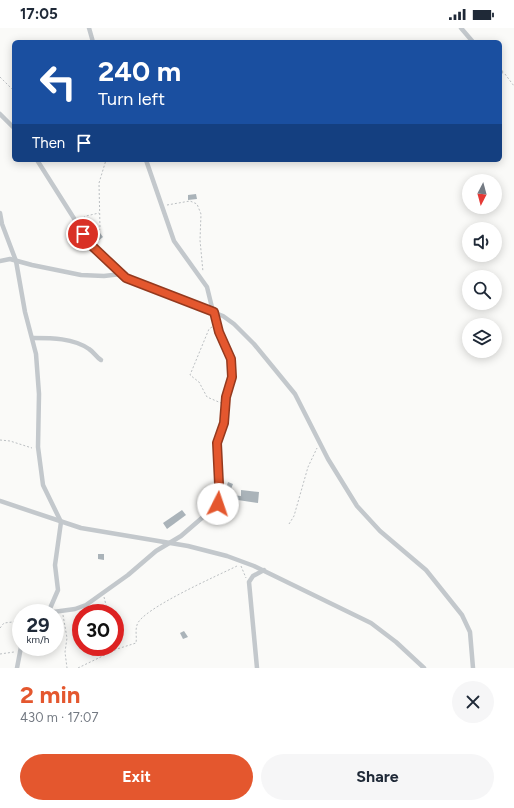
<!DOCTYPE html>
<meta charset="utf-8">
<style>
:root{--surface:#fff;--page:#f6f6f7;--text:#1f2937;--muted:#747a83;--accent:#e4572e}
body{margin:0;font-family:Figtree,sans-serif;background:var(--page);color:var(--text);height:100vh;display:flex;flex-direction:column;font-size:15px;white-space:nowrap}
*{box-sizing:border-box;margin:0}
p{font-size:13px;color:var(--muted)}
.icon{flex:none;width:22px;height:22px;fill:none;stroke:currentColor;stroke-width:2;stroke-linecap:round;stroke-linejoin:round}
.map{position:relative;height:640px;overflow:hidden}
.details{display:flex;flex-direction:column;background:var(--surface);flex:1}
.details>*{flex:none}
.top-card{position:absolute;left:12px;top:12px;width:490px;height:122px;border-radius:6px;box-shadow:0 2px 10px #0003;background:#1a4fa0;color:#fff;overflow:hidden}
.needle{width:26px;rotate:186deg}
.buttons{position:absolute;left:462px;top:146px;display:grid;gap:8px}
.buttons a{display:grid;place-items:center;width:40px;height:40px;border-radius:50%;background:var(--surface);box-shadow:0 2px 10px #0003;font-size:20px}
.speed{position:absolute;left:12px;top:576px;display:flex;gap:8px;font-size:20px;font-weight:700;text-align:center}
.speed>*{display:grid;place-content:center;width:52px;height:52px;border-radius:50%;background:var(--surface);box-shadow:0 2px 10px #0003;line-height:1}
.speed small{font-size:10px;font-weight:400}
.speed .limit{border:6px solid #d22;background:#fff;color:#111}
.pin{position:absolute;display:grid;place-items:center;width:34px;height:34px;color:#fff;margin:-17px;border:2px solid #fff;border-radius:50%;box-shadow:0 1px 4px #0007}
.me{position:absolute;width:44px;margin:-22px;rotate:4deg;stroke-linejoin:round;filter:drop-shadow(0 0 3px #0008)}
.turn{display:flex;align-items:center;gap:14px;height:84px;padding:0 20px;font-size:18px}
.turn .icon{width:52px;height:52px;stroke-width:2.5}
.turn b{display:block;font-size:28px;line-height:34px}
.then{display:flex;align-items:center;height:38px;padding:0 20px;background:#0003;gap:8px;font-size:15px}
.round{display:grid;place-items:center;flex:none;width:42px;height:42px;border-radius:21px;background:var(--page)}
.head{display:flex;align-items:center;justify-content:space-between;height:68px;padding:0 20px}
h1{font-size:24px;font-weight:700;line-height:30px;color:var(--accent)}
.primary-button{display:flex;gap:8px;margin-top:auto;padding:8px 20px}
.primary-button a{flex:1;height:46px;border-radius:24px;background:var(--accent);color:#fff;font-size:16px;font-weight:700;line-height:46px;text-align:center}
.primary-button a+a{background:var(--page);color:var(--text)}
.status{display:flex;justify-content:space-between;align-items:center;height:28px;padding:0 20px;background:var(--surface);direction:ltr}
.status svg{height:11px;fill:currentColor}
.map>svg:first-child{display:block}
.building{fill:#aab3b9}
.lines{fill:none;stroke-linecap:round;stroke-linejoin:round}
.path{stroke:#bbbfc2;stroke-width:1;stroke-dasharray:2 2;stroke-linecap:butt}
.minor{stroke:#c3c8cc;stroke-width:4.5}
.route-casing{stroke:#94391e;stroke-width:10}
.route{stroke:#e4572e;stroke-width:7}
</style>
<div class="status"><b>17:05</b><svg viewBox="0 0 49 12"><path d="M0 12V9h3v3zM5 12V6h3v6zM10 12V3h3v9zM15 12V0h3v12zM26 1h20v11H26zM47 4h2v5h-2z"/></svg></div>
<div class="map">
<svg width="514" height="640" viewBox="0 0 514 640">
<rect width="100%" height="100%" fill="#fafaf8"/>
<!-- building -->
<g class="building">
<path d="M196,166l1,5 -9,1v-5z"/>
<path d="M100,205l3,4 -5,4 -4,-4z"/>
<path d="M228,454l5,2 -4,10 -7,-1 1,-6 3,1z"/>
<path d="M241,462l18,2 -1,11 -27,-4 1,-4 9,1z"/>
<path d="M182,482l4,5 -19,14 -4,-6z"/>
<path d="M98,526h6v6l-6,-1z"/>
<path d="M184,603l4,6 -5,2 -3,-6z"/>
</g>
<g class="lines">
<!-- path -->
<g class="path">
<path d="M505,46l9,12"/>
<path d="M0,49l14,14"/>
<path d="M167,177l23,-4 7,3 4,10 -1,26 3,32"/>
<path d="M80,192l6,-4 13,-3"/>
<path d="M94,209l6,-8 -1,-46 7,-23"/>
<path d="M212,299l-3,2 -19,46 9,7 8,15 14,6"/>
<path d="M0,412l10,1 22,7"/>
<path d="M289,496l5,-8 14,-49 9,-19"/>
<path d="M241,538l5,12"/>
<path d="M104,569l4,16"/>
<path d="M63,587l4,23 -2,14 2,16"/>
<path d="M0,600l4,-5 17,-2"/>
<path d="M115,619l2,2 19,-6c1,-6 -1,-12 1,-18 4,-16 82,-50 100,-59"/>
<path d="M0,626l14,-2"/>
<path d="M78,640l39,-19"/>
</g>
<!-- minor -->
<g class="minor">
<path d="M89,0l4,14"/>
<path d="M461,0l12,14"/>
<path d="M500,43l1,1"/>
<path d="M0,86l14,14"/>
<path d="M37,132l50,79 34,35 17,9 85,33 11,8 20,20 41,50 33,65 29,47 23,25 46,39 36,45 8,17 3,36"/>
<path d="M0,185l2,11 14,37 9,51 11,42 3,40 -1,53 5,38 18,37 -6,43 3,25 -10,23"/>
<path d="M0,233l10,-2 22,6 49,10 23,1 17,-2"/>
<path d="M33,310c19,0 40,0 56,11 5,3 7,8 12,11"/>
<path d="M0,473l81,27 107,18 39,10 27,10 117,57 25,19 28,26"/>
<path d="M46,585l29,-4 11,-4 42,-30 28,-24 25,-15 22,-19 12,-7 2,-3 2,-23 -2,-35 8,-31 2,-21 5,-16 -1,-20 -14,-33 -10,-41 -33,-46 -28,-81"/>
<path d="M17,640l4,-21"/>
<path d="M257,640l-8,-86 4,-6 11,-6"/>
</g>
</g>
<g class="lines">
<defs>
<path id="route" d="M83,206l9,12 34,32 88,34 5,20 12,27 1,18 -6,20 -2,26 -7,20 2,41 -1,20"/>
</defs>
<!-- route casing -->
<use href="#route" class="route-casing"/>
<!-- route -->
<use href="#route" class="route"/>
</g>
</svg>
<div class="buttons">
<a><svg class="needle" viewBox="-14 -14 28 28"><path d="M0-13l5 13h-10z" fill="#e53935"/><path d="M0 13l5-13h-10z" fill="#747a83"/></svg></a>
<a><svg class="icon" aria-label="sound" viewBox="0 0 24 24"><path d="M4 9h4l5-4v14l-5-4H4zM17 9q2 3 0 6"/></svg></a>
<a><svg class="icon" aria-label="search" viewBox="0 0 24 24"><circle cx="10" cy="10" r="6"/><path d="M15 15l6 6"/></svg></a>
<a><svg class="icon" aria-label="layers" viewBox="0 0 24 24"><path d="M12 4l9 5-9 5-9-5zM3 14l9 5 9-5"/></svg></a>
</div>
<div class="speed"><div>29<small>km/h</small></div><div class="limit">30</div></div>
<div class="pin" style="left:83px;top:206px;background:#d93025"><svg class="icon" aria-label="arrive" viewBox="0 0 24 24"><path d="M6 21V4h12l-3 4 3 4H6"/></svg></div>
<svg class="me" style="left:218px;top:476px" viewBox="-20 -20 40 40"><circle r="19" fill="#fff"/><path d="M0-13L10 11 0 6-10 11z" fill="#e4572e"/></svg>
<div class="top-card">
<div class="turn"><svg class="icon" aria-label="left" viewBox="0 0 24 24"><path d="M17 20v-9H6M10 6l-5 5 5 5"/></svg><div><b>240 m</b>Turn left</div></div>
<div class="then">Then<svg class="icon" aria-label="arrive" viewBox="0 0 24 24"><path d="M6 21V4h12l-3 4 3 4H6"/></svg></div>
</div>
</div>
<section class="details">
<div class="head"><div><h1>2 min</h1><p>430 m · 17:07</p></div><a class="round"><svg class="icon" aria-label="close" viewBox="0 0 24 24"><path d="M6 6l12 12M18 6L6 18"/></svg></a></div>
<div class="primary-button"><a>Exit</a><a>Share</a></div>
</section>
